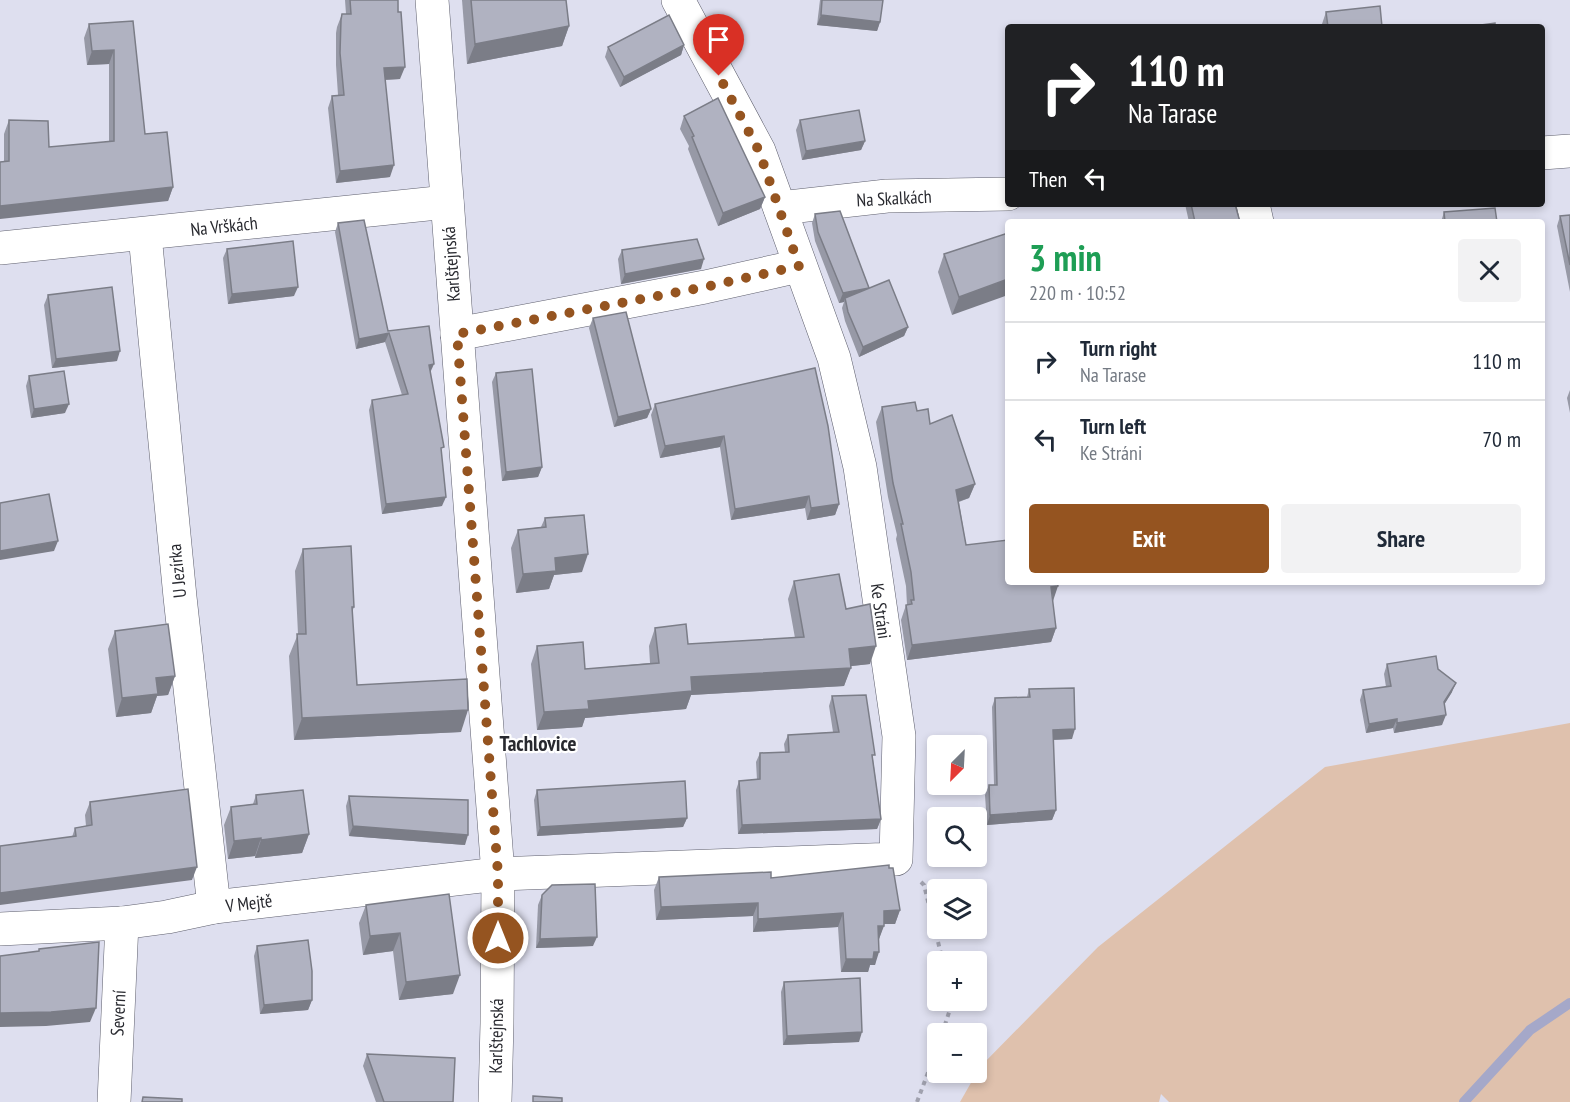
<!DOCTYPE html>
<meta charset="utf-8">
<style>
:root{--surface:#fff;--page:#f2f2f3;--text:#1f2937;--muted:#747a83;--line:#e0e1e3;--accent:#955420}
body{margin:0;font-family:"PT Sans Narrow",sans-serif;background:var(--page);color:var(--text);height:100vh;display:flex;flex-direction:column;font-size:22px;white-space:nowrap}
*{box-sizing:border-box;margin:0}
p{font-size:20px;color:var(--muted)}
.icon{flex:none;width:33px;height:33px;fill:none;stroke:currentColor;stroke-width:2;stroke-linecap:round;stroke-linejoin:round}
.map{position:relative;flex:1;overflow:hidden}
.sheet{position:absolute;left:1005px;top:219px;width:540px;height:366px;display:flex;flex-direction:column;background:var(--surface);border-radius:6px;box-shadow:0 3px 9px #0003}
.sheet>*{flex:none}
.guide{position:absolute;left:1005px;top:24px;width:540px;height:183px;border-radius:6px;box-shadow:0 3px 9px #0003;background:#202124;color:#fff;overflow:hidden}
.needle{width:39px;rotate:204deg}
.fabs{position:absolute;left:927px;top:735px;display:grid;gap:12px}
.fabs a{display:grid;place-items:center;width:60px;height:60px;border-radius:6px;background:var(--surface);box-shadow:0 3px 9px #0003;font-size:30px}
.pin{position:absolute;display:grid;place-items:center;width:51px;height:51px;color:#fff;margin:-62px -26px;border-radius:50% 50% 50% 0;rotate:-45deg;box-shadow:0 0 6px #0007}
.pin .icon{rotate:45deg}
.me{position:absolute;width:66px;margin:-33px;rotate:0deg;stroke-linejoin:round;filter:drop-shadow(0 0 4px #0008)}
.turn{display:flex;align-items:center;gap:21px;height:126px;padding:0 24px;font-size:27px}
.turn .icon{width:78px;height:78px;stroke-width:2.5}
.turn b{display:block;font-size:42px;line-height:51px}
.then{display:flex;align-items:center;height:57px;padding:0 24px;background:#0003;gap:12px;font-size:22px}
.round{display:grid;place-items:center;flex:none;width:63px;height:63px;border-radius:6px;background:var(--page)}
.summary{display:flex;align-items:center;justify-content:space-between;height:102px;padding:0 24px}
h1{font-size:36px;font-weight:600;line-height:45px;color:#1e9e55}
.button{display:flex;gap:12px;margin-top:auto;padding:12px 24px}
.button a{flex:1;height:69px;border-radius:6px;background:var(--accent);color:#fff;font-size:24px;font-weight:600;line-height:69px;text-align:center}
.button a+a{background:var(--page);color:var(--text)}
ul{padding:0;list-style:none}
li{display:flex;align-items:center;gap:18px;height:78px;padding:0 24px;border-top:2px solid var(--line)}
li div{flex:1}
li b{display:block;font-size:22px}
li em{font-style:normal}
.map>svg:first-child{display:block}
.green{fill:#dfc1ad}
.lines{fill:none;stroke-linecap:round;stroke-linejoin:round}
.stream{stroke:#a5a8c9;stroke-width:10}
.street-casing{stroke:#5e5f6d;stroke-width:34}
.secondary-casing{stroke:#5e5f6d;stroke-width:34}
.path{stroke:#a0a1ae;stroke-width:4;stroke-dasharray:4.5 4.5;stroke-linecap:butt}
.street{stroke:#fff;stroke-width:33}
.secondary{stroke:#fff;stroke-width:33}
.wall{fill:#9799a6}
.shaded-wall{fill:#7b7d87}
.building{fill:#b0b2c1;stroke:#7b7d87;stroke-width:1.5}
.route{stroke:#955420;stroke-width:10;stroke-dasharray:0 18}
.labels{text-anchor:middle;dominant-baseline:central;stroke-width:4.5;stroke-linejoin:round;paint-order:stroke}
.street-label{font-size:18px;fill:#28292f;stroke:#fff}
.quarter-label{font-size:21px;font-weight:bold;fill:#28292f;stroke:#fff}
</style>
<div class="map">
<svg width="1570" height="1102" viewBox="0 0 1570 1102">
<rect width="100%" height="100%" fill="#dedfef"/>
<!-- green -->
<path class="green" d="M1570,723v379h-401l-8,-8 -2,8h-199l20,-35 118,-120 227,-180z"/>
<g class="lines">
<!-- stream -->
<path class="stream" d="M1464,1102l66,-72 40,-27"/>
<defs>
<g id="street">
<path d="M1542,153l28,-2"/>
<path d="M1253,204l4,18"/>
<path d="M780,208l107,-12 121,-2"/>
<path d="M145,235l35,362 34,310"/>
<path d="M0,248l447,-46"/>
<path d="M457,334l248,-47 94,-21"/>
<path d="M0,929l122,-6 45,-6 47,-10 284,-33 398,-15 3,-123 -39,-269 -26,-109 -75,-207 -81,-151"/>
<path d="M114,1102l8,-179"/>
</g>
<path id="secondary" d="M432,0l66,874 -1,149 -2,79"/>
</defs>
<!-- street casing -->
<use href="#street" class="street-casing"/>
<!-- secondary casing -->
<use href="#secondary" class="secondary-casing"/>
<!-- path -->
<g class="path">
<path d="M921,882l3,3 19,77"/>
<path d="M942,1034l11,-34"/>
<path d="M917,1102l21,-56"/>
</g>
<!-- street -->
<use href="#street" class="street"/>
<!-- secondary -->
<use href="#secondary" class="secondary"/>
</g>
<!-- wall -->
<g class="wall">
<path d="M345,0h53l2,79 -15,1 5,97 -54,6 -8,-75 4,-12 6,-1 -2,-30v-32l1,-6 5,-13h4z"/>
<path d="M462,0h104l3,26 -7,20 -95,18z"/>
<path d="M820,0h63l-3,22 -3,9 -60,-6z"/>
<path d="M1326,12l56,15h-61z"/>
<path d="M133,21l12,113 28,53 -5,14 -164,-39v-28l5,-14 40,27 60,-5v-78l-22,1 -3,-27 5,-14z"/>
<path d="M684,45l-3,10 -61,32 -15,-30 3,-10z"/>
<path d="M684,116l81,81 -5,12 -42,17 -30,-77 1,-3 -9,-17z"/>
<path d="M800,120l65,21 -4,9 -59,10 -6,-30z"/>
<path d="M1185,204h50l5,18h-51z"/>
<path d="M1444,212l53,10h-56z"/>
<path d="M815,214l54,74 39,39 -4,9 -45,21 -14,-36 -3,-13 2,-6 -5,1 -24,-62 -3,-18z"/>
<path d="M1570,215v77l-13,-66 3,-10z"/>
<path d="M338,223l50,108 42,42 11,81 1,52 -60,8 -13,-104 3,-10 30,-5 -17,-53 -29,7 -21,-117z"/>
<path d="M1008,233l-56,82 -14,-43 6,-18z"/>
<path d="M227,249l67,47 -66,8 -5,-46z"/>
<path d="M622,250l79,19 -80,15 -3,-25z"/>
<path d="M48,295l69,66 -65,7 -8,-63z"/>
<path d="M593,318l58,91 -4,9 -33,9 -25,-99z"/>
<path d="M815,368l24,136 -4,11 -28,5 -2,-12 -74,12 -11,-73 -60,11 -9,-43 4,-11z"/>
<path d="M496,373l46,94 -4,10 -36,4 -10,-99z"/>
<path d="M29,376l36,37 -34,5 -5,-32z"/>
<path d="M1570,390v23l-3,-15z"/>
<path d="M882,407l35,4 13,13 45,60 -6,14 -10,4 7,43 86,56 4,27 -5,14 -144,18 -6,-40 5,-15h1l-1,-19 -10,-47 1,-4 -9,-38 -12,-75z"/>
<path d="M545,518l37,54 -28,3 -5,14 -33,4 -5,-45 7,-18 23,-3z"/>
<path d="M303,549l51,58 -2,5 5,73 104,47 -167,8 -5,-84 9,-22 -3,-63z"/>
<path d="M794,581l52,28 24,55 -19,2 -7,20 -153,9 -5,14 -101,9 -3,9 -45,3 -6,-66 6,-18 48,23 65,-6 -1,-17 6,-18 33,16 107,-6 -7,-39z"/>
<path d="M115,631l60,45 -7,19 -11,1 -6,17 -35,4 -8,-68z"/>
<path d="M1387,664l51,5 14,23 -8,13 -2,20 -48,8 -1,-5 -27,5 -6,-33 3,-10 23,-3 -2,-13z"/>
<path d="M1029,689l43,50 -19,1 3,70 -4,10 -65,5 -2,-30 4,-10h5l-2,-78 3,-9 32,-1z"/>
<path d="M832,696l41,63 8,60 -4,10 -139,5 -2,-44 3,-9 18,-1 -1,-18 4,-9 25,-1 -1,-8 4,-9 45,-3 -4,-26z"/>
<path d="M537,790l150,28 -4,9 -146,9 -3,-36z"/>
<path d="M256,795l53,39 -7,19 -47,5v-2l-27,3 -4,-34 7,-18 22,-3z"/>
<path d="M349,796l116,49 -116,-9 -3,-30z"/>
<path d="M90,802l102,78 -120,-43 3,-9 11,-2 -1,-11z"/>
<path d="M659,877l112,1 129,32 -5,14h-11l-5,15 -4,26h-5l-2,7h-27l-3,-45 -85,5v-16l-97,4 -2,-30z"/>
<path d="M449,894l4,100 -54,6 -6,-49 -30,4 -4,-32 7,-18z"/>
<path d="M542,895l51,51 -57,2 2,-43z"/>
<path d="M257,946l55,54 -4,10 -48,4 -6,-58z"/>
<path d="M784,982l75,60 -76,3 -2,-53z"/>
<path d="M367,1054l86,48h-77l-13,-36z"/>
</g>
<!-- shaded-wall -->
<g class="shaded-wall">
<path d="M821,15l59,7 -3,9 -60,-6z"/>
<path d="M569,26l-7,20 -95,18 8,-20z"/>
<path d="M684,45l-3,10 -61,32 4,-10z"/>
<path d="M114,50l-5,14 -22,1 5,-14z"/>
<path d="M405,67l-5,12 -20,1 4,-12z"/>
<path d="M865,141l-4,9 -59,10 4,-9z"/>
<path d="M394,165l-4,12 -54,6 4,-12z"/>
<path d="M173,187l-5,14 -168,18v-13z"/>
<path d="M765,197l-5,12 -42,17 5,-13z"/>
<path d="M704,259l-3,10 -80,15 4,-10z"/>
<path d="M1008,279v16l-56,20 7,-18z"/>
<path d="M298,287l-4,9 -66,8 4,-10z"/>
<path d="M869,288l-24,10 -1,4 -5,1 4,-10z"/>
<path d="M908,327l-4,9 -45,21 4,-10z"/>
<path d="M389,333l-4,9 -29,7 3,-10z"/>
<path d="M120,351l-3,10 -65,7 4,-9z"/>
<path d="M434,364l-4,9 -1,-8z"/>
<path d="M69,404l-4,9 -34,5 3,-9z"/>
<path d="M651,409l-4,9 -33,9 4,-10z"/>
<path d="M724,436l-4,11 -60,11 5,-12z"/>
<path d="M542,467l-4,10 -36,4 4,-9z"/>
<path d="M975,484l-6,14 -18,6 5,-14z"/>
<path d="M809,496l-4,12 -74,12 4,-11z"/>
<path d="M446,497l-4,9 -60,8 4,-10z"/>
<path d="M839,504l-4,11 -28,5 4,-12z"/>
<path d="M58,541l-4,10 -54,9v-9z"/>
<path d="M588,554l-6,18 -28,3 -5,14 -33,4 7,-19 32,-16z"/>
<path d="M1058,586l-5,15 -2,-14z"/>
<path d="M1056,628l-5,14 -144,18 5,-15z"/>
<path d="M876,646l-6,18 -27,3 6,-18z"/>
<path d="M851,668l-7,18 -153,9 -5,14 -101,9 -3,9 -45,3 7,-18 44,-11 103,-24z"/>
<path d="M175,676l-7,19 -11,1 -6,17 -35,4 6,-19 34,-20z"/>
<path d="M1456,683l-4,9 -12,19 4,-9z"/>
<path d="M468,710l-7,22 -167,8 8,-22z"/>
<path d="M1446,715l-4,10 -48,8 3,-10z"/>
<path d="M1397,719l-4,9 -27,5 3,-9z"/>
<path d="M1075,729l-3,10 -23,1 4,-10z"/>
<path d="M1056,810l-4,10 -65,5 3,-10z"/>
<path d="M687,818l-4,9 -146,9 3,-9z"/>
<path d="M881,819l-4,10 -139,5 4,-9z"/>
<path d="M353,826l115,9 -3,10 -116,-9z"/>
<path d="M309,834l-7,19 -47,5 6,-18z"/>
<path d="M261,838l-6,18 -27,3 6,-18z"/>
<path d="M197,867l-5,13 -192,25v-12z"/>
<path d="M758,903l-5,13 -97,4 5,-13z"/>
<path d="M900,910l-5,14h-16l5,-13z"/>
<path d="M843,913l-5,14 -85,5 5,-13z"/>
<path d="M878,926h6l-5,13h-6z"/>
<path d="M400,933l-7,18 -30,4 7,-19z"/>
<path d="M597,937l-4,9 -57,2 4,-9z"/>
<path d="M874,952h5l-4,13h-5l-2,7h-27l5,-13z"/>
<path d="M460,975l-7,19 -54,6 7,-18z"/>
<path d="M312,1000l-4,10 -48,4 4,-9z"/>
<path d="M96,1008l-6,14 -44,4 -46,1v-14z"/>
<path d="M862,1032l-3,10 -76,3 4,-9z"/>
</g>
<!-- building -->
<g class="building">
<path d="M350,0h48v12h3l4,55 -21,1 10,97 -54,6 -8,-75 12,-1 -4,-42 1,-33 1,-6h9z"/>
<path d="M471,0h95l3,26 -94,18z"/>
<path d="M822,0h61l-3,22 -59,-7z"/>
<path d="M1380,6l2,21h-54l-2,-15z"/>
<path d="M669,15l15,30 -60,32 -16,-30z"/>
<path d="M133,21l12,113 22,-2 6,55 -173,19v-44l9,-1v-41l39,1 1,26 65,-6v-91l-22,1 -3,-27z"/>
<path d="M1495,23v4h-29z"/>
<path d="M718,98l47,99 -42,16 -31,-76 2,-1 -10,-20z"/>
<path d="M859,110l6,31 -59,10 -6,-31z"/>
<path d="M1191,204h44l5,18h-45z"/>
<path d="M1495,208l2,14h-52l-1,-10z"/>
<path d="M840,211l29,77 -26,5 -25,-61 -3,-18z"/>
<path d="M1570,215v50l-10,-49z"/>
<path d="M364,220l24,111 41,-5 5,38 -5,1 15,82 -3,1 5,49 -60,7 -14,-104 36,-6 -19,-61 -30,6 -21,-116z"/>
<path d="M1008,233v46l-49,18 -15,-43z"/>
<path d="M697,239l7,20 -79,15 -3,-24z"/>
<path d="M293,241l5,46 -66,7 -5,-45z"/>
<path d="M889,280l19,47 -45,20 -15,-35 -3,-14z"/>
<path d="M112,287l8,64 -64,8 -8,-64z"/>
<path d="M626,312l25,97 -33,8 -25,-99z"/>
<path d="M815,368l13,58 11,78 -28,4 -2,-12 -74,13 -11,-73 -59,10 -10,-42z"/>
<path d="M532,369l10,98 -36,5 -10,-99z"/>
<path d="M64,371l5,33 -35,5 -5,-33z"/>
<path d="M915,402l2,9 11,-2 2,15 22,-9 23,69 -19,6 10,55 42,-5v42h49l1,4 -7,1 5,41 -144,17 -6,-40 6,-1 -1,-4h3l-3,-28 -10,-48h2l-10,-41 -11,-76z"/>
<path d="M49,494l9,47 -58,10v-48z"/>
<path d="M584,515l4,39 -33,4 1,13 -33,3 -5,-44 28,-3 -1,-9z"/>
<path d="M351,546l3,61h-2l5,78 110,-6 1,31 -166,8 -5,-84h9l-3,-85z"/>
<path d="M839,574l7,35 24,-5 6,42 -27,3 2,19 -160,9 1,14 -104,10 1,8 -45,3 -7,-66 46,-4 2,27 74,-6 -4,-35 31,-4 2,20 116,-7 -10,-56z"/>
<path d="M168,624l7,52 -19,2 2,16 -36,4 -7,-67z"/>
<path d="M1436,656l2,13 18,14 -12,19 2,13 -49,8v-4l-28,5 -6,-34 28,-4 -4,-22z"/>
<path d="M1074,688l1,41 -22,1 3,80 -66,5 -1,-30h8l-2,-87 35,-1 -1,-8z"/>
<path d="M866,695l9,60h-3l9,64 -139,6 -3,-44 21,-2v-26l29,-1 -1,-17 51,-3 -7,-36z"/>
<path d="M685,781l2,37 -147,9 -3,-37z"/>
<path d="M188,789l9,78 -197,26v-47l76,-10 -1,-8 17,-3 -2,-23z"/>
<path d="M303,790l6,44 -48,6v-2l-27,3 -3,-34 26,-3 -1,-9z"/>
<path d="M349,796l119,4v35l-115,-9z"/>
<path d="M889,865v3h4l7,42 -16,1v15h-6l1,26h-5l-1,7h-27l-3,-46 -85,6v-16l-97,4 -2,-30 112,-5v6z"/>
<path d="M595,884l2,53 -57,2 2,-44 10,-10z"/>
<path d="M449,894l11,81 -54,7 -6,-49 -30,3 -4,-31z"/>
<path d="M308,940l4,31v29l-48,5 -7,-59z"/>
<path d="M99,942l-3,66 -45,4 -51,1v-57l39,-5v-2z"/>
<path d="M860,978l2,54 -75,4 -3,-54z"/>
<path d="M367,1054l88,4 -2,44h-69z"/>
<path d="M533,1096l29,2v4h-29z"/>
<path d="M143,1097l39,2v3h-40z"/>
</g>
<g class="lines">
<!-- route -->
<path class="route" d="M498,938v-64l-41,-540 248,-47 94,-21 -40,-115 -40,-75"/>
</g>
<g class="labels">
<!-- street labels -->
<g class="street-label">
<text transform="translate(894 198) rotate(-3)">Na Skalkách</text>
<text transform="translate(224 226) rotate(-6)">Na Vrškách</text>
<text transform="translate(451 264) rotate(-94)">Karlštejnská</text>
<text transform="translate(177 571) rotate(-96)">U Jezírka</text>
<text transform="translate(881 611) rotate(82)">Ke Stráni</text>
<text transform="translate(249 903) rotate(-7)">V Mejtě</text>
<text transform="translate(118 1013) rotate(-87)">Severní</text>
<text transform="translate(496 1036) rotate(-89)">Karlštejnská</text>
</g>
<!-- quarter labels -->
<g class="quarter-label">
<text x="538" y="743">Tachlovice</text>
</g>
</g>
</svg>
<div class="fabs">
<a><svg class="needle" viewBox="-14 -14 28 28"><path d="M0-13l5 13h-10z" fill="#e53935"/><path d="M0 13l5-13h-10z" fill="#747a83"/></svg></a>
<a><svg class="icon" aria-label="search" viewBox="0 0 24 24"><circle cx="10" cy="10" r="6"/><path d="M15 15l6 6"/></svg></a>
<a><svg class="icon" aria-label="layers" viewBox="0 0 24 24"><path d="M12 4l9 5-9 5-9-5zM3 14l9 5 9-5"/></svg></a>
<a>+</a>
<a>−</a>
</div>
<div class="pin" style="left:719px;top:76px;background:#d93025"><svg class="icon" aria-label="arrive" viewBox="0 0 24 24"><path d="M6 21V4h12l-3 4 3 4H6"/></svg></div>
<svg class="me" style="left:498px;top:938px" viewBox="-20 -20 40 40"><circle r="17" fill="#955420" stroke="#fff" stroke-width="3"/><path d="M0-11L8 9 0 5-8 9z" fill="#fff"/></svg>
<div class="guide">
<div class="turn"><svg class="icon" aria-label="right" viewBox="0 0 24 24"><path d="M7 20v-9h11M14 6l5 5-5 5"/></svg><div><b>110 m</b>Na Tarase</div></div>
<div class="then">Then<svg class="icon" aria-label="left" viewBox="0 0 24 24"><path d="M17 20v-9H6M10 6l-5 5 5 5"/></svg></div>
</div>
<section class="sheet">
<div class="summary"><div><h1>3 min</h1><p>220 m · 10:52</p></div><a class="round"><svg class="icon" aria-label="close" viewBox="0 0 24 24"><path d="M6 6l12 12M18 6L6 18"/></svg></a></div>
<ul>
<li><svg class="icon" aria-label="right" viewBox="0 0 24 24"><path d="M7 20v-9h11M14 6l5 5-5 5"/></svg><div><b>Turn right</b><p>Na Tarase</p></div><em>110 m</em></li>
<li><svg class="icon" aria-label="left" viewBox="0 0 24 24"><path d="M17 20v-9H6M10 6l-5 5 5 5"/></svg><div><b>Turn left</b><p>Ke Stráni</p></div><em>70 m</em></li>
</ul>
<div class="button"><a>Exit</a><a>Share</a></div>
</section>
</div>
